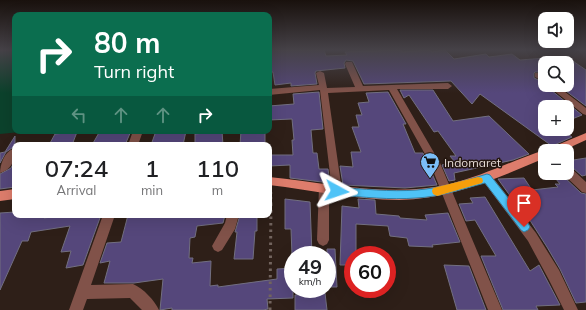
<!DOCTYPE html>
<meta charset="utf-8">
<style>
:root{--surface:#fff;--page:#f6f6f6;--text:#202124;--muted:#757577}
body{margin:0;font-family:Mulish,sans-serif;background:var(--page);color:var(--text);height:100vh;display:flex;flex-direction:column;font-size:15px;white-space:nowrap}
*{box-sizing:border-box;margin:0}
p{font-size:13px;color:var(--muted)}
.icon{flex:none;width:22px;height:22px;fill:none;stroke:currentColor;stroke-width:2;stroke-linecap:round;stroke-linejoin:round}
.map{position:relative;flex:1;overflow:hidden}
.drawer{position:absolute;left:12px;top:142px;width:260px;height:76px;display:flex;flex-direction:column;background:var(--surface);border-radius:8px;box-shadow:0 4px 16px #0002}
.drawer>*{flex:none}
.banner{position:absolute;left:12px;top:12px;width:260px;height:122px;border-radius:8px;box-shadow:0 4px 16px #0002;background:#0b6e4f;color:#fff;overflow:hidden}
.controls{position:absolute;left:538px;top:12px;display:grid;gap:8px}
.controls a{display:grid;place-items:center;width:36px;height:36px;border-radius:8px;background:var(--surface);box-shadow:0 4px 16px #0002;font-size:20px}
.speed{position:absolute;left:284px;top:246px;display:flex;gap:8px;font-size:20px;font-weight:700;text-align:center}
.speed>*{display:grid;place-content:center;width:52px;height:52px;border-radius:50%;background:var(--surface);box-shadow:0 4px 16px #0002;line-height:1}
.speed small{font-size:10px;font-weight:400}
.speed .limit{border:6px solid #d22;background:#fff;color:#111}
.pin{position:absolute;display:grid;place-items:center;width:34px;height:34px;color:#fff;margin:-41px -17px;border-radius:50% 50% 50% 0;rotate:-45deg;box-shadow:0 0 4px #0007}
.pin .icon{rotate:45deg}
.me{position:absolute;width:44px;margin:-22px;rotate:95deg;stroke-linejoin:round;filter:drop-shadow(0 0 3px #0008)}
.turn{display:flex;align-items:center;gap:14px;height:84px;padding:0 16px;font-size:18px}
.turn .icon{width:52px;height:52px;stroke-width:2.5}
.turn b{display:block;font-size:28px;line-height:34px}
.lanes{display:flex;align-items:center;height:38px;padding:0 16px;background:#0003;justify-content:center;gap:20px;direction:ltr}
.lanes .off{opacity:.35}
.eta{display:flex;justify-content:space-evenly;align-items:center;height:68px;text-align:center}
.eta b{font-size:24px;font-weight:600;line-height:28px}
.map>svg:first-child{display:block}
.green{fill:#0c422c}
.building{fill:#55477b;stroke:#726f80}
.lines{fill:none;stroke-linecap:round;stroke-linejoin:round}
.path-far1{stroke:#72645e;stroke-width:2.5;stroke-dasharray:2 3;stroke-linecap:butt}
.path{stroke:#72645e;stroke-width:3;stroke-dasharray:2.5 4;stroke-linecap:butt}
.minor{fill:#815249;fill-rule:evenodd}
.major{fill:#de7d6c;fill-rule:evenodd}
.route{fill:#4fc3f7;stroke:#337fa1}
.slow{fill:#f59e0b}
.labels{text-anchor:middle;dominant-baseline:central;stroke-width:3;stroke-linejoin:round;paint-order:stroke}
.poi-label{font-size:12px;fill:#e5dad5;stroke:#24160f;text-anchor:start}
</style>
<div class="map">
<svg width="586" height="310" viewBox="0 0 586 310">
<rect width="100%" height="100%" fill="#2e1f18"/>
<!-- green -->
<path class="green" d="M0,50h15v81h16l-31,3z"/>
<!-- building -->
<g class="building">
<path d="M269,50h55l2,6 21,-1 -2,-3 56,-2 1,2 28,-2 2,2 13,-2 9,9 32,-5 3,3 23,-3 8,6 25,-2v16l-4,-2h-6l-1,1v5l11,5 1,3 36,29 -15,6v-14h-22v22h16l11,8 -20,9 -72,-52 -8,10 -21,-23 -87,3 -11,-23 -7,-1 -2,3 1,5 -29,3 -1,2 2,11 -26,2v-3l-16,2 -2,-13h-4z"/>
<path d="M567,57l19,13v36l-28,-21h9z"/>
<path d="M400,90h33l20,31 36,-5 40,38 -16,6 -59,13 1,7 -6,1 -7,-16 12,-4 -4,-5h6l-18,-25 -4,1 -25,-37 -5,3z"/>
<path d="M319,92l4,37 -12,1 2,23h4l2,16h9l2,14 -40,-5v-13l-21,1v-11h24l-1,-15h2l-2,-21 -23,1v-14l25,-2 -1,-10z"/>
<path d="M388,92l18,32h-3l12,29h8l14,32 -32,3 -62,-3 -3,-19 13,1 -2,-15h10l-9,-25h7l-3,-12h6l-4,-12 11,-1 -3,-9z"/>
<path d="M100,131h31l-6,14h-33z"/>
<path d="M156,131h30l-3,14h-32z"/>
<path d="M222,131l1,14h-28v-11z"/>
<path d="M241,131h24v14h-25z"/>
<path d="M77,132l-5,13h-23l6,-11z"/>
<path d="M15,136v12h-3l-6,4 -6,11v-10l5,-1z"/>
<path d="M586,158v17l-4,1 -10,-9 -5,-1v-5z"/>
<path d="M15,160v27l-15,2v-15l11,-6z"/>
<path d="M551,173h11v2l19,18 5,1v108l-10,1 -16,-34 -13,-22 -23,-36h-3l-23,-32 26,-1 8,12 26,-3 -3,-3h5z"/>
<path d="M485,197l45,74 9,-6 21,40 -24,1 2,4h-35l-22,-54h15l-21,-36 -9,1 -7,-17 14,-1 -3,-5z"/>
<path d="M285,199l25,3 2,53h-20l-1,-26h-6z"/>
<path d="M358,199l17,1 1,14 23,2 1,2 27,2 -2,-5 23,-2 12,29 -28,3 1,2 -24,-1 -2,-8 -17,-2 -2,-10 -32,-2v31h-3v10h-13l2,-59 17,2z"/>
<path d="M15,212v3h30l-1,3 23,-3h34l-18,50 -17,3 5,-17 -10,1 9,-26 -39,6 -3,9h-6l-22,49v-77z"/>
<path d="M128,215h97l-2,8 -26,3 -2,11 -5,1 -1,20h4l-1,5 19,-2 -1,25 8,-1v2l59,-8v-10l16,-1v30l-26,1 1,10 -5,1h-91v-2l-12,2 3,-31 -29,4h-30l6,-22 -10,2 7,-20 14,-1z"/>
<path d="M240,215h17v16h-2l-2,28h-19l3,-27h-2z"/>
<path d="M327,249h8l2,38h-10z"/>
<path d="M444,265l25,1 17,44h-29z"/>
<path d="M325,293l2,17h-32v-15z"/>
</g>
<g class="lines">
<!-- path-far1 -->
<path class="path-far1" d="M271,204v-14"/>
<!-- path -->
<path class="path" d="M270,310l1,-107"/>
<!-- minor -->
<g class="minor">
<path d="M346,62h6l11,24 85,-3 4,3 -4,3h-51l43,74 62,147h-14l-58,-147 -41,-73 -61,3 14,98 -1,3 -4,2 -4,-2 -1,-3 -12,-101 -51,5v-6l50,-4 -3,-12 4,-2 4,2 3,15 28,-1 -10,-23z"/>
<path d="M535,73h6l4,3v6l-10,-5z"/>
<path d="M547,85h9l30,23v7l-3,-1z"/>
<path d="M133,131h10l-5,14h-10z"/>
<path d="M13,149l2,1c0,11 -4,20 -15,23 0,-8 4,-21 13,-24z"/>
<path d="M567,167l4,1 15,14v11l-4,-1 -19,-18 4,-1z"/>
<path d="M487,174l4,1 45,58 23,37 19,40h-14l-15,-30 -21,-39 -45,-60 -1,-3 1,-3z"/>
<path d="M324,184l4,1 1,3v52l-2,4 -4,2 -4,-2 -2,-4 2,-52 1,-3z"/>
<path d="M103,215h12l-24,70 42,-1c10,4 22,17 26,26h-17l-12,-12 -43,1 -4,11h-14z"/>
<path d="M227,215h12l-4,14 -13,21 -4,2 -4,-2 -2,-4 13,-23z"/>
</g>
<!-- major -->
<g class="major">
<path d="M586,133v7l-24,11h-14l2,-3z"/>
<path d="M545,150l2,1h-2v7c-47,20 -94,41 -146,42 -43,0 -87,-10 -130,-15v-8c61,6 121,21 181,7 33,-8 63,-24 95,-34z"/>
<path d="M15,189v10l-15,2v-10z"/>
</g>
</g>
<!-- sky -->
<linearGradient id="sky" x2="0" y2="1"><stop stop-color="#19110d"/><stop offset="0.54" stop-color="#464248"/><stop offset="1" stop-color="#464248" stop-opacity="0"/></linearGradient>
<rect width="586" height="93" fill="url(#sky)"/>
<!-- route -->
<path class="route" d="M487,174l3,1 38,48 2,4 -2,3 -4,2 -3,-2 -36,-47c-23,6 -45,14 -69,15 -26,2 -53,-1 -79,-3l-4,-1 -1,-3 1,-3 4,-1c26,2 53,5 80,3 24,-2 47,-9 70,-16z"/>
<!-- slow -->
<path class="slow" d="M478,177l4,1 1,3 -1,2 -45,13 -4,-2 -1,-3 1,-3 4,-1z"/>
<!-- icons -->
<defs>
<symbol id="supermarket-pin" viewBox="-11 -11 22 30"><path d="M0 17L-7.5 6A9.5 9.5 0 1 1 7.5 6Z" fill="#7bbef8" stroke="#24160f"/><path d="M-6-5.5h2.5l.6 2H6L4.5 2H-2.5L-4.4-4H-6ZM-1.5 3.2a1.3 1.3 0 1 0 .1 0ZM3 3.2a1.3 1.3 0 1 0 .1 0Z" fill="#111"/></symbol>
</defs>
<g fill-rule="evenodd">
<use href="#supermarket-pin" x="419" y="151" width="22" height="30"/>
</g>
<g class="labels">
<!-- poi labels -->
<g class="poi-label">
<text x="444" y="162">Indomaret</text>
</g>
</g>
</svg>
<div class="controls">
<a><svg class="icon" aria-label="sound" viewBox="0 0 24 24"><path d="M4 9h4l5-4v14l-5-4H4zM17 9q2 3 0 6"/></svg></a>
<a><svg class="icon" aria-label="search" viewBox="0 0 24 24"><circle cx="10" cy="10" r="6"/><path d="M15 15l6 6"/></svg></a>
<a>+</a>
<a>−</a>
</div>
<div class="speed"><div>49<small>km/h</small></div><div class="limit">60</div></div>
<div class="pin" style="left:524px;top:227px;background:#d93025"><svg class="icon" aria-label="arrive" viewBox="0 0 24 24"><path d="M6 21V4h12l-3 4 3 4H6"/></svg></div>
<svg class="me" style="left:337px;top:191px" viewBox="-20 -20 40 40"><path d="M0-17L14 15 0 8-14 15z" fill="#4fc3f7" stroke="#fff" stroke-width="4"/></svg>
<div class="banner">
<div class="turn"><svg class="icon" aria-label="right" viewBox="0 0 24 24"><path d="M7 20v-9h11M14 6l5 5-5 5"/></svg><div><b>80 m</b>Turn right</div></div>
<div class="lanes"><svg class="icon off" aria-label="left" viewBox="0 0 24 24"><path d="M17 20v-9H6M10 6l-5 5 5 5"/></svg><svg class="icon off" aria-label="ahead" viewBox="0 0 24 24"><path d="M12 20V5M6 11l6-6 6 6"/></svg><svg class="icon off" aria-label="ahead" viewBox="0 0 24 24"><path d="M12 20V5M6 11l6-6 6 6"/></svg><svg class="icon" aria-label="right" viewBox="0 0 24 24"><path d="M7 20v-9h11M14 6l5 5-5 5"/></svg></div>
</div>
<section class="drawer">
<div class="eta">
<div><b>07:24</b><p>Arrival</p></div>
<div><b>1</b><p>min</p></div>
<div><b>110</b><p>m</p></div>
</div>
</section>
</div>
